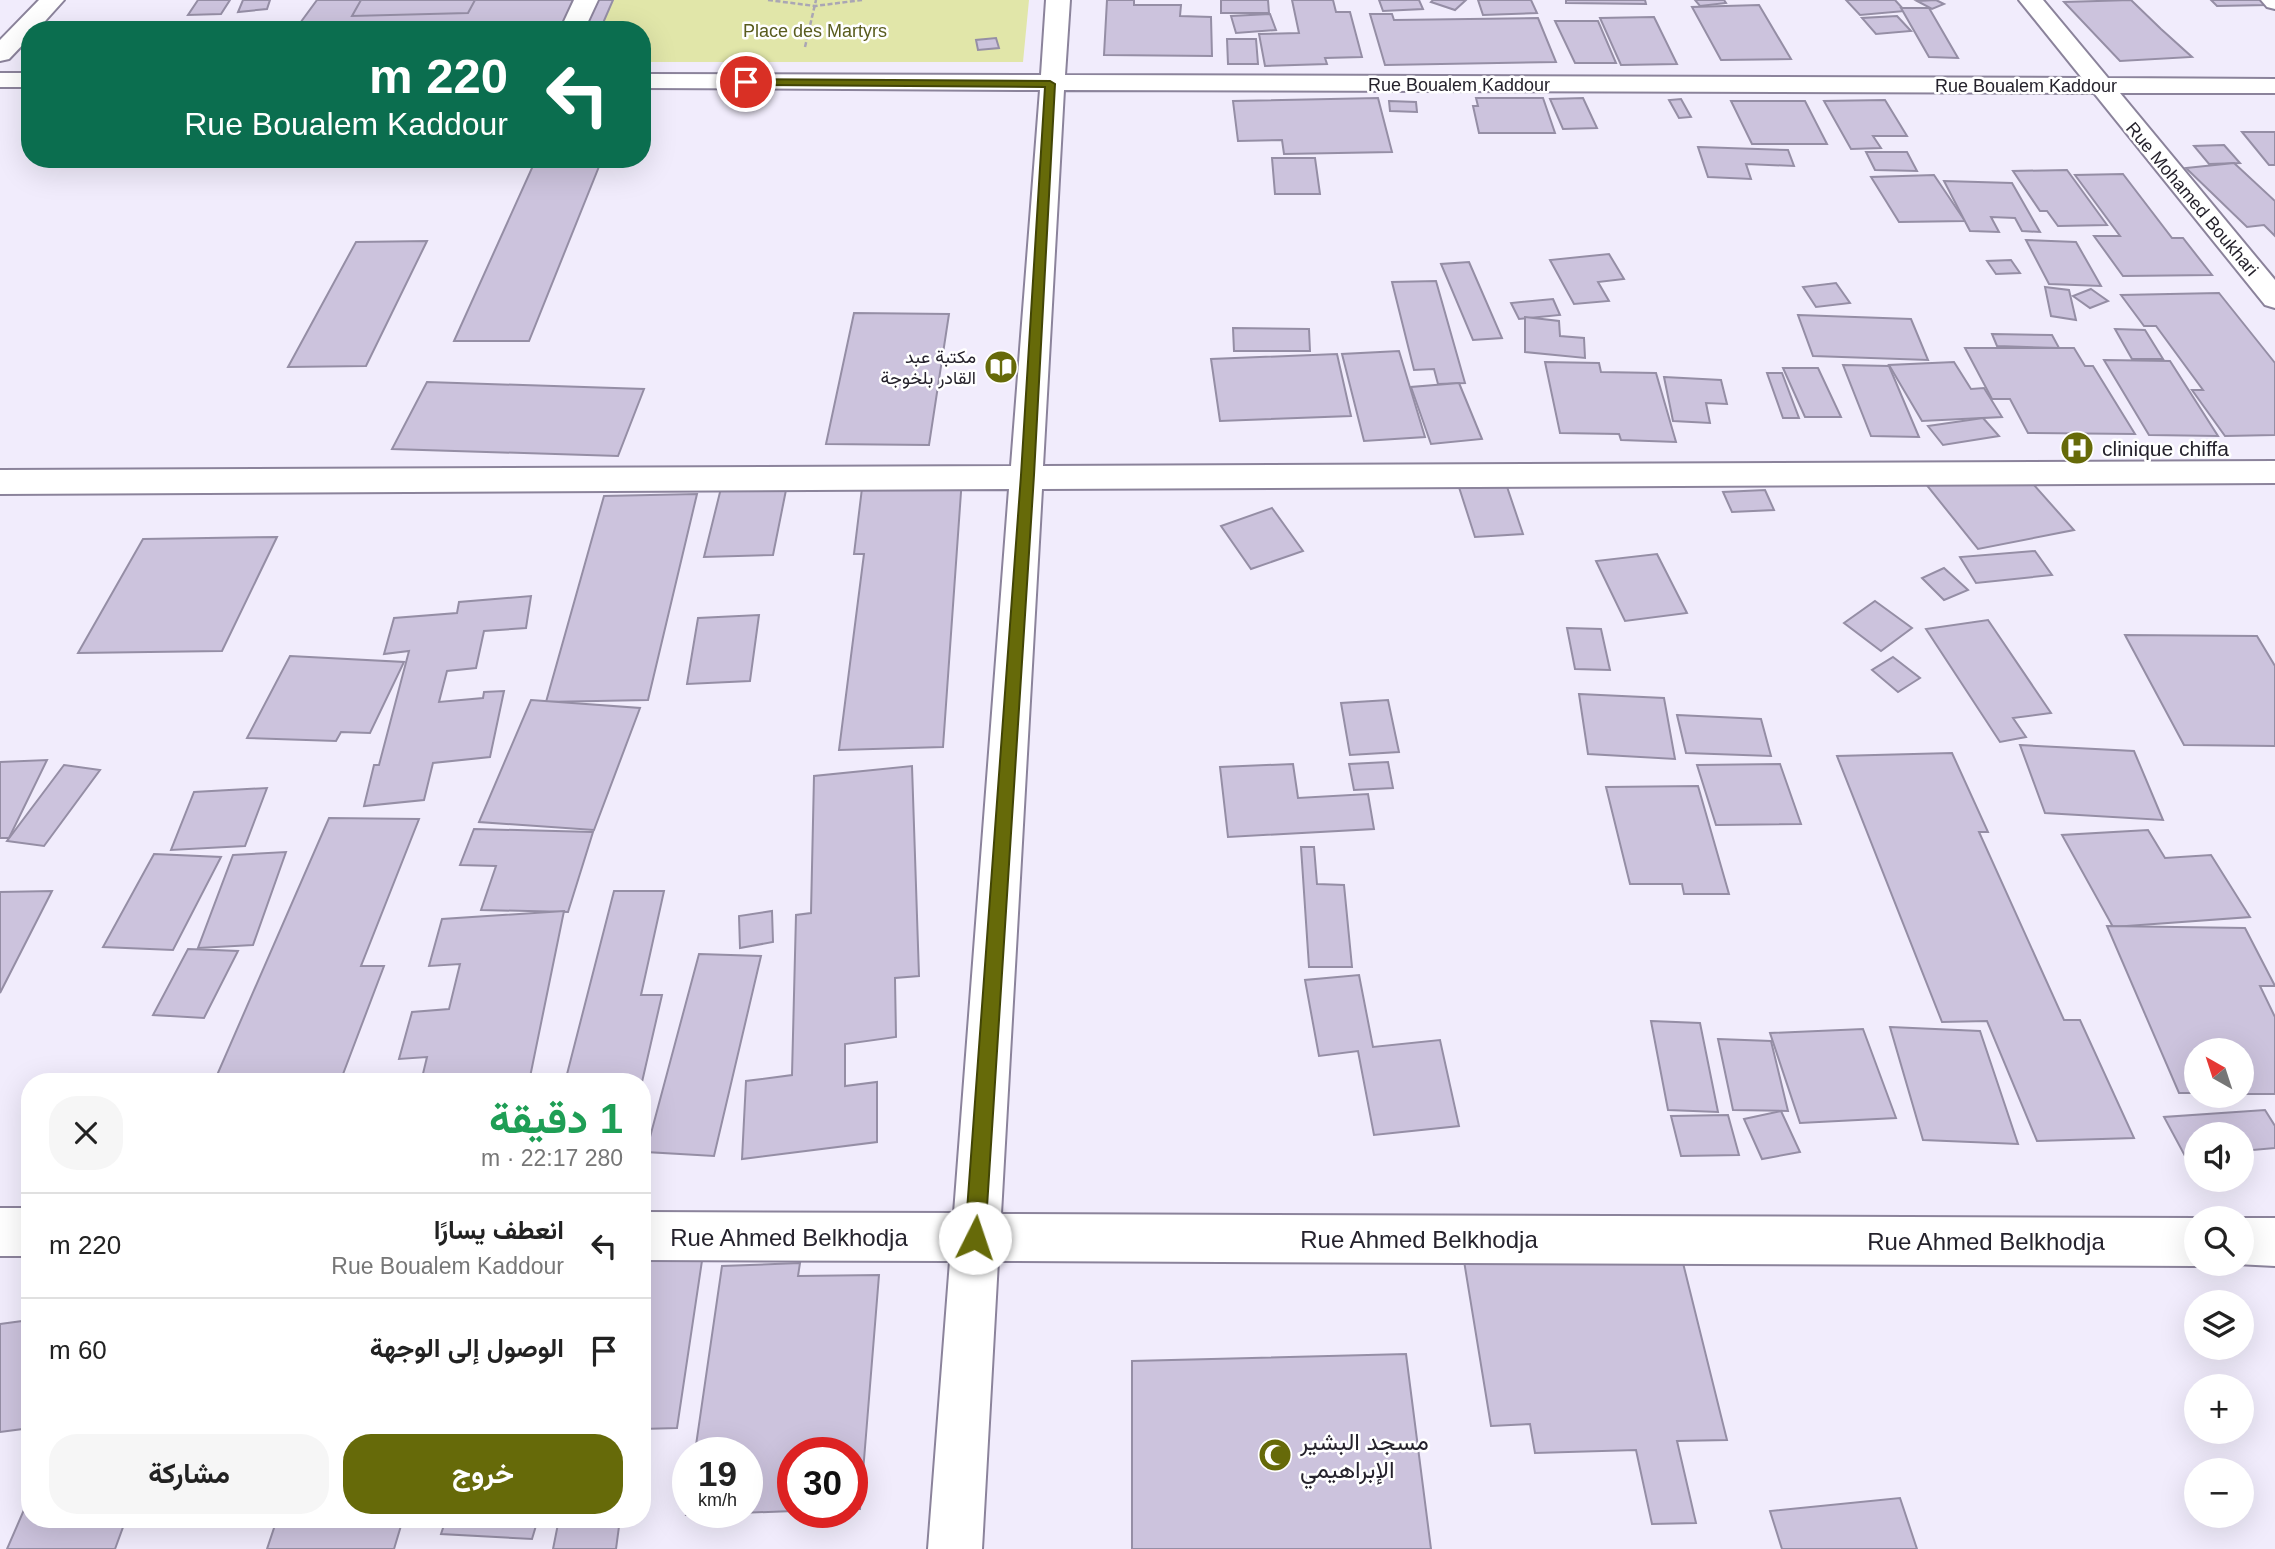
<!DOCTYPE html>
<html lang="ar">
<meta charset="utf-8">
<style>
:root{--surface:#fff;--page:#f6f6f6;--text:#222;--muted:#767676;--line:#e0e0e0;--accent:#666a09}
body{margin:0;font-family:Helvetica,Vazirmatn,sans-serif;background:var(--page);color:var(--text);direction:rtl;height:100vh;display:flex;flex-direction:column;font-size:26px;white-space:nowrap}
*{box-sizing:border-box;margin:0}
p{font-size:23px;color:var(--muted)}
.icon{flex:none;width:38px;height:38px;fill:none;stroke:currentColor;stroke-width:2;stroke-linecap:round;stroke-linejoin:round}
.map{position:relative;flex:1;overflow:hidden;direction:ltr}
.panel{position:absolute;left:21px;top:1073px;width:630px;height:455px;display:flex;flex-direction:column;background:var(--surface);border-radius:28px;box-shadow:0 7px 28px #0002;direction:rtl}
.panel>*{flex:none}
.top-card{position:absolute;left:21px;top:21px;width:630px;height:147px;border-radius:28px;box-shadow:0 7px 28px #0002;direction:rtl;background:#0b6e4f;color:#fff;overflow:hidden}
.needle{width:46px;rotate:321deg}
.controls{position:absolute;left:2184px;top:1038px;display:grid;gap:14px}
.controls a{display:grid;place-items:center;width:70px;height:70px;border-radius:50%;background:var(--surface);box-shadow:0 7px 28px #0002;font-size:35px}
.speed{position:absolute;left:672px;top:1437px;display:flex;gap:14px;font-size:35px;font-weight:700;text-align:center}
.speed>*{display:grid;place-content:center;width:91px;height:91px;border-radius:50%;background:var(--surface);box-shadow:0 7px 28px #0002;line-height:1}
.speed small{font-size:18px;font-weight:400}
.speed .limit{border:10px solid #d22;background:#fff;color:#111}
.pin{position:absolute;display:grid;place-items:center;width:60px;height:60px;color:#fff;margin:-30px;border:4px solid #fff;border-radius:50%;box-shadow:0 2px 7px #0007}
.me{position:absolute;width:77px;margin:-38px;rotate:4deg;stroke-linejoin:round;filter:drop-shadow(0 0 5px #0008)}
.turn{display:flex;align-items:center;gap:24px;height:147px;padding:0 28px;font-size:32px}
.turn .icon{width:91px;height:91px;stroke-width:2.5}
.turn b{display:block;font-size:49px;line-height:60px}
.round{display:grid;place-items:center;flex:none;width:74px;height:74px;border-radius:28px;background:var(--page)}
.overview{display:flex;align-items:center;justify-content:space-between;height:119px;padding:0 28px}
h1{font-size:42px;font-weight:700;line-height:52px;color:#1e9e55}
.cta{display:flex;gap:14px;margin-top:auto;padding:14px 28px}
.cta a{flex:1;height:80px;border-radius:28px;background:var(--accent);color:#fff;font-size:28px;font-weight:700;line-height:80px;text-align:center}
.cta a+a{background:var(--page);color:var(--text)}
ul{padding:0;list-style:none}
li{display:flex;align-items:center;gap:21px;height:105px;padding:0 28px;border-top:2px solid var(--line)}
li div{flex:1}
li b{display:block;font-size:26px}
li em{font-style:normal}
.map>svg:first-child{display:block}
.green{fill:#e1e6a9}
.building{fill:#ccc3dd;stroke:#958ea5;stroke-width:2}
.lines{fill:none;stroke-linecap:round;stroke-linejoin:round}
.minor-casing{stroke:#8b839b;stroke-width:4}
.path{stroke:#aaa6b4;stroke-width:2.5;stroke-dasharray:5 2.5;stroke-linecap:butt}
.minor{fill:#fff;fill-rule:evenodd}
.route{fill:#666a09;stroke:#424506;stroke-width:2}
.labels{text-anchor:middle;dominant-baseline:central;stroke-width:5;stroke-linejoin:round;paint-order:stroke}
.far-park-label{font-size:18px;fill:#595c1e;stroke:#fff}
.far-street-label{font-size:18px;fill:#25222c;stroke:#fff}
.far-poi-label{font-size:18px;fill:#25222c;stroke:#fff;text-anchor:end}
.poi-label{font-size:21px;fill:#25222c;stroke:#fff;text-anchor:start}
.near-street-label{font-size:24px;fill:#25222c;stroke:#fff}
.near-poi-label{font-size:24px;fill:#25222c;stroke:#fff;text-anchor:start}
</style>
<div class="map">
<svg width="2275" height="1549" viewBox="0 0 2275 1549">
<rect width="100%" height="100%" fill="#f1ecfc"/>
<!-- green -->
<path class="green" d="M613,0h416l-6,62h-381v-32h-42z"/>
<!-- building -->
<g class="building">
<path d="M198,0h32l-9,14 -33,1z"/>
<path d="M243,0h27l-3,9 -29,3z"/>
<path d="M317,0h296l-13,30h-305z"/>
<path d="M361,0h114l-7,13 -116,3z"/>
<path d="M1107,0h27v5h47l-1,11 31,1 1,39 -108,-1z"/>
<path d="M1221,0h47l1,13h-48z"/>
<path d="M1292,0h41l3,12h14l12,45 -37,1 2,6 -62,2 -6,-32 40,-1z"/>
<path d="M1379,0h40l4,9 -40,2z"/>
<path d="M1433,0h33l-11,10 -24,-8z"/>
<path d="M1478,0h53l6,13 -54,2z"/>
<path d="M1566,0h79l1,4 -80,-1z"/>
<path d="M1695,0h29l2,3 -26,3z"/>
<path d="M1846,0h49l10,11 -45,4z"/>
<path d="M1936,0l8,4 -12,5 -15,-8z"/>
<path d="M2131,0l30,29 31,28 -72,4 -56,-59z"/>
<path d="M2211,0h49l6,5 -49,1z"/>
<path d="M1759,5l32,54 -70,1 -29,-53z"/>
<path d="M1901,8h28l29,50 -29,-1z"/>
<path d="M1270,14l6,16 -40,3 -5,-17z"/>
<path d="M1370,14h22l2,6 144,-2 18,44 -171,3z"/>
<path d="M1897,16l14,15 -35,3 -14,-16z"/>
<path d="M1654,17l23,47 -56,1 -21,-47z"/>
<path d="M1555,21h43l18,42h-41z"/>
<path d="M403,23h98l-3,7h-99z"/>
<path d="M996,38l3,10 -21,2 -2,-10z"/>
<path d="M1227,39h29l2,25h-30z"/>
<path d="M1378,98l14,54 -108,2 -2,-14 -44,1 -5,-40z"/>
<path d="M1476,98h67l12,35h-76l-6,-27h5z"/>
<path d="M1583,98l14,30 -34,1 -13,-30z"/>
<path d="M1681,99l10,18 -12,1 -10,-18z"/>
<path d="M1885,100l22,36h-34l8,12 -30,1 -27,-48z"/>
<path d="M1389,101l27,1 1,10 -27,-1z"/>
<path d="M1731,101h74l22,43h-75z"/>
<path d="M2242,132h33v33h-6z"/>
<path d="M2224,145l16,18 -31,1 -15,-18z"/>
<path d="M1698,147l90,3 6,16 -48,-2 5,15 -43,-2z"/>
<path d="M1866,152h41l10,19 -42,-1z"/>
<path d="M1272,158h43l5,36h-45z"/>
<path d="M536,159h66l-73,182h-75z"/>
<path d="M2234,163l41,38v35l-11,-11 -17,2 -61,-59z"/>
<path d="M2067,170l40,55 -49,1 -11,-15h-7l-27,-40z"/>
<path d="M2123,174l49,64h11l29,37 -89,1 -29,-40h26l-45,-61z"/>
<path d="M1934,175l31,46 -66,1 -28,-45z"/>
<path d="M1944,181l68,2 28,49 -18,-1 -7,-13 -24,-1 8,15 -29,-1z"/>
<path d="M2026,240l50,2 25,44 -52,-2z"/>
<path d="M427,241l-61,125 -78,1 68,-125z"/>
<path d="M1609,254l15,25 -26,3 11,19 -35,3 -24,-44z"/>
<path d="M2011,260l9,13 -24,1 -9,-13z"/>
<path d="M1469,262l33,76 -29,2 -32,-76z"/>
<path d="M1436,281l29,102 -27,1 -4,-15 -20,1 -22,-88z"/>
<path d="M1836,283l14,20 -34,4 -13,-20z"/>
<path d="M2045,287l24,3 7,30 -25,-4z"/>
<path d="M2091,289l17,12 -18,7 -17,-12z"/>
<path d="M2219,293l56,70v72l-50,1 -33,-46h11l-47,-64h-12l-23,-31z"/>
<path d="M1553,299l7,16 -41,4 -8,-16z"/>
<path d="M854,313l95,1 -20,131 -103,-1z"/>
<path d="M1798,315l113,4 17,41 -115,-4z"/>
<path d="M1525,317l34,4 1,15 24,2 1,20 -60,-6z"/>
<path d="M1233,328l76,1 1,22h-76z"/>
<path d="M2115,329l30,1 18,29h-31z"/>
<path d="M1992,334l60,1 7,13 -62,-2z"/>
<path d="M1965,348h109l11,18h8l42,68 -107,-1 -18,-34h-18z"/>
<path d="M1399,351l26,86 -61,4 -22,-87z"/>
<path d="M1337,354l14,62 -131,5 -9,-62z"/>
<path d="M2104,360l66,1 48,75 -69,-1z"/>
<path d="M1545,362l54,1 2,9 55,1 20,69 -55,-2 -2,-6 -59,-1z"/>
<path d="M1954,362l17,27 13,-1 18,29 -80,4 -33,-56z"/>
<path d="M1843,365l46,1 30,71 -48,-1z"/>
<path d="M1783,368h35l23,49h-36z"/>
<path d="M1767,373h15l17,45h-16z"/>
<path d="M1664,377l57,3 6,24 -21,-1 4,20 -37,-2z"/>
<path d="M427,382l217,7 -26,67 -226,-7z"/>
<path d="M1459,383l23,56 -51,5 -20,-57z"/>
<path d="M1983,418l16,18 -56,9 -15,-19z"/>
<path d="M2017,466l57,64 -96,19 -53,-66z"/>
<path d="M1503,475l20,59 -48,3 -19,-59z"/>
<path d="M962,478l-19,269 -104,3 25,-196h-10l9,-74z"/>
<path d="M723,480h65l-15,75 -69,2z"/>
<path d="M1765,490l9,20 -42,2 -9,-20z"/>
<path d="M697,494l-49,206 -102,2 58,-206z"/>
<path d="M1272,508l31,43 -52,18 -30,-43z"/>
<path d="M277,537l-55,114 -144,2 65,-114z"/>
<path d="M2035,551l17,24 -76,8 -16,-26z"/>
<path d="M1657,554l30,59 -62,8 -29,-60z"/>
<path d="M1944,568l24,22 -24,10 -22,-22z"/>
<path d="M531,596l-5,32 -42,3 -8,37 -29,3 -8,31 44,-4 1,-6 20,-1 -14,66 -57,6 -9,37 -60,6 10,-41h5l30,-114 -25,3 10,-36 63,-5 2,-11z"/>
<path d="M1875,601l37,27 -31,23 -37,-28z"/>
<path d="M759,615l-9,66 -63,3 11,-66z"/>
<path d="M1988,620l63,93 -38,5 13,19 -26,5 -74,-113z"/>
<path d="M1567,628l34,1 9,41 -35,-1z"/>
<path d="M2125,635l132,1 18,30v80l-91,-1z"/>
<path d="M290,656l114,6 -34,71 -29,-1 -5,9 -89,-3z"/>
<path d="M1893,657l27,21 -22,14 -26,-22z"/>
<path d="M1579,694l85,4 11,61 -87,-5z"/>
<path d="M531,700l109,8 -46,122 -115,-8z"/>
<path d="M1388,700l11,52 -49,3 -9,-52z"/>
<path d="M1677,715l84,4 10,37 -85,-3z"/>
<path d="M2020,745l114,6 29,69 -118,-7z"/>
<path d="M1952,753l36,79h-9l85,188h16l54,118 -97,3 -50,-120 -45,1 -105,-266z"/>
<path d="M47,760l-38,78h-9v-76z"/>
<path d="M1388,762l5,26 -39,2 -5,-26z"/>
<path d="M1293,764l5,34 70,-4 6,35 -146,8 -8,-70z"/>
<path d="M1780,764l21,60 -85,1 -19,-60z"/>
<path d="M64,765l36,5 -56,76 -37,-5z"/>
<path d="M912,766l7,210 -24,2 1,59 -51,7v42l32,-4v60l-135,17 4,-78 46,-6 4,-160 15,-2 3,-137z"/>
<path d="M1698,786l31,108h-45l-2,-10h-52l-24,-97z"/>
<path d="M267,788l-22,58 -74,4 23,-58z"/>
<path d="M329,818l90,1 -58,147h23l-44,116h-126z"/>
<path d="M474,829l119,3 -25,80 -87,-2 15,-44 -36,-1z"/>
<path d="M2148,830l17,28 46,-3 39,62 -137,10 -51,-92z"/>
<path d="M1301,847h13l3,37 27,1 8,82h-43z"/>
<path d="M286,852l-33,93 -55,3 35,-93z"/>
<path d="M154,854l67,3 -48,93 -70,-3z"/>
<path d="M52,891l-52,102v-101z"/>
<path d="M614,891h50l-23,104h21l-20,87h-77z"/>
<path d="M564,911l-35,171h-108l6,-25 -28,2 13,-47 37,-3 11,-45 -31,2 13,-47z"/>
<path d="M772,911l1,31 -33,6 -1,-32z"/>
<path d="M2107,926l138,2 30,58h-15l15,31v77h-33v-44h-46v43h-17z"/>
<path d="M188,949l50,2 -34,67 -51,-3z"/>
<path d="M699,954l62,2 -47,200 -68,-4z"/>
<path d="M1359,975l14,72 67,-7 19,86 -85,9 -16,-84 -39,5 -14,-76z"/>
<path d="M1651,1021l49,2 18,89 -50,-2z"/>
<path d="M1890,1027l90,4 38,113 -95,-4z"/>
<path d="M1863,1029l33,89 -96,5 -30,-90z"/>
<path d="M1718,1039l53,2 17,70 -55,-1z"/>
<path d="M2265,1110l10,16v22l-33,3v-17h-46v21l-11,1 -21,-39z"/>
<path d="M1781,1111l19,41 -38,7 -18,-40z"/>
<path d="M1728,1115l11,40 -58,1 -10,-40z"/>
<path d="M703,1254l-26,174 -35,1v-173z"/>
<path d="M1681,1255l46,185 -50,1 19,82 -44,1 -16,-74 -101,3 -5,-29 -39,2 -27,-165z"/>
<path d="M800,1263l-2,13 81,-1 -19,234h-8v-57h-59v59l-107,4 2,-9v6h59v-60h-52l27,-186z"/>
<path d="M30,1320v108l-30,4v-108z"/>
<path d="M1406,1354l25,195h-299v-188z"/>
<path d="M30,1496v23h96l-11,30h-108z"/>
<path d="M1900,1498l17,51h-135l-12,-38z"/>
<path d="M277,1519h126l-9,30h-127z"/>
<path d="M446,1519h92l-6,20 -91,-5z"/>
<path d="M620,1519l-4,30h-63l5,-25z"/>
</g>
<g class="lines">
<defs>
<g id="minor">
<path d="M39,0h25l-27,30h-7v7l-21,22 -9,2v-21z"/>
<path d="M574,0h24l-14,30h-24z"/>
<path d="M1046,0h24l-5,75 1017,3 -63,-78h24l65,78 167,1v14h-155l155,187v28l-10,-3 -171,-212 -1030,-3 -21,376 1232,-5v22l-1233,6 -41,725 1195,4v46h6l-6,2 -1198,-5 -16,288h-54l22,-288 -308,-1v-48l312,1 55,-724 -1009,5v-24l1011,-4 29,-376 -398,-2v-14l399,1z"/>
<path d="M2261,0h14v9l-8,-2z"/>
<rect x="0" y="73" width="30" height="14"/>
<rect x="0" y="1208" width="30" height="48"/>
<path d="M2242,1218h33v48l-39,-2h6z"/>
</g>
</defs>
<!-- minor casing -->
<use href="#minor" class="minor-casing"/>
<!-- path -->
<g class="path">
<path d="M768,0l47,6 47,-6"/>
<path d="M805,47l11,-47"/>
</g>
<!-- minor -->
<use href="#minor" class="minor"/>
</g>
<!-- route -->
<path class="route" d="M742,79l308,2 5,3 -21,391 -49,763 -3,7 -7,3 -7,-3 -3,-7 56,-763 24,-388 -299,-2 -5,-3z"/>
<!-- icons -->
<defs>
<symbol id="library-disc" viewBox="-11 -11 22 22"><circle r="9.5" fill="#666a09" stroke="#fff"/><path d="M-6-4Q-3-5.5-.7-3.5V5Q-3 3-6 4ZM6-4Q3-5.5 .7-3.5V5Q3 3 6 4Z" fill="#fff"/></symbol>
<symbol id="hospital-disc" viewBox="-11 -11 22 22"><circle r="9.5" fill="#666a09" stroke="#fff"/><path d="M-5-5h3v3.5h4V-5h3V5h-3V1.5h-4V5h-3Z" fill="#fff"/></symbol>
<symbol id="mosque-disc" viewBox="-11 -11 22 22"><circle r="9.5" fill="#666a09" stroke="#fff"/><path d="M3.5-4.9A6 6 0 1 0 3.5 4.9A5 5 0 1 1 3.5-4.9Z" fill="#fff"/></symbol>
</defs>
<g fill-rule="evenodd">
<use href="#library-disc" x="982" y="348" width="38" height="38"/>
<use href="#hospital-disc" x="2058" y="429" width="38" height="38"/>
<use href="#mosque-disc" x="1256" y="1436" width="38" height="38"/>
</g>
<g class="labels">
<!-- far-park labels -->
<g class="far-park-label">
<text x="815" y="31">Place des Martyrs</text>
</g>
<!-- far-street labels -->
<g class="far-street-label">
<text x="1459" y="85">Rue Boualem Kaddour</text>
<text x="2026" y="86">Rue Boualem Kaddour</text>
<text transform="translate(2192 199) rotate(50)">Rue Mohamed Boukhari</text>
</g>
<!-- far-poi labels -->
<g class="far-poi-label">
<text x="976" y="357">مكتبة عبد<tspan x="976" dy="21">القادر بلخوجة</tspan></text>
</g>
<!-- poi labels -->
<g class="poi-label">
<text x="2102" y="448">clinique chiffa</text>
</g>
<!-- near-street labels -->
<g class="near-street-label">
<text x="789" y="1237">Rue Ahmed Belkhodja</text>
<text x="1419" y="1239">Rue Ahmed Belkhodja</text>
<text x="1986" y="1241">Rue Ahmed Belkhodja</text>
</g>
<!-- near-poi labels -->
<g class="near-poi-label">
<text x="1300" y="1441">مسجد البشير<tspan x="1300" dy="28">الإبراهيمي</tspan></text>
</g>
</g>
</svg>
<div class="controls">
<a><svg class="needle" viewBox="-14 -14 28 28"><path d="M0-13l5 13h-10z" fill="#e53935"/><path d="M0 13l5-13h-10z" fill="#767676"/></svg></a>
<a><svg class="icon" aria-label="sound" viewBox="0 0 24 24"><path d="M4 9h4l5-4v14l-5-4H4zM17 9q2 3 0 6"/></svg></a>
<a><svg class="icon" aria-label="search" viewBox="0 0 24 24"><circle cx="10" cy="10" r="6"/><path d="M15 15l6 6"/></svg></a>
<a><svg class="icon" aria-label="layers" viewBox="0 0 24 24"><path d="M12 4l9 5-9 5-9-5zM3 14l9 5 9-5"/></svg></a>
<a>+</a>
<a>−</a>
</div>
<div class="speed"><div>19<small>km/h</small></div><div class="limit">30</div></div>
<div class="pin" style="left:746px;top:82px;background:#d93025"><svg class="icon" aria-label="arrive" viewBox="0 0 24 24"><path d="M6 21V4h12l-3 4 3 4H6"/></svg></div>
<svg class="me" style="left:975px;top:1238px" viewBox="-20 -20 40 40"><circle r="19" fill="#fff"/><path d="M0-13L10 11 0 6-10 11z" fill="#666a09"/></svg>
<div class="top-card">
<div class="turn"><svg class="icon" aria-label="left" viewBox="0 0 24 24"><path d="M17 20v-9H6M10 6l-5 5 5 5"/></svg><div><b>220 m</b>Rue Boualem Kaddour</div></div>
</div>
<section class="panel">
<div class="overview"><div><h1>1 دقيقة</h1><p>280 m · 22:17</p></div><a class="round"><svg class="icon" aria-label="close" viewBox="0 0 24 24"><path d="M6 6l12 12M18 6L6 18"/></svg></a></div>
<ul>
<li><svg class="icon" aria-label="left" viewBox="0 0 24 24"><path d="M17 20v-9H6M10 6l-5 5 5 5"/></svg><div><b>انعطف يسارًا</b><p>Rue Boualem Kaddour</p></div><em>220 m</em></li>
<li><svg class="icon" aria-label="arrive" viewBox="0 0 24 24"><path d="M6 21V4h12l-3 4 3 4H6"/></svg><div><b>الوصول إلى الوجهة</b></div><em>60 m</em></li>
</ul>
<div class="cta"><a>خروج</a><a>مشاركة</a></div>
</section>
</div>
